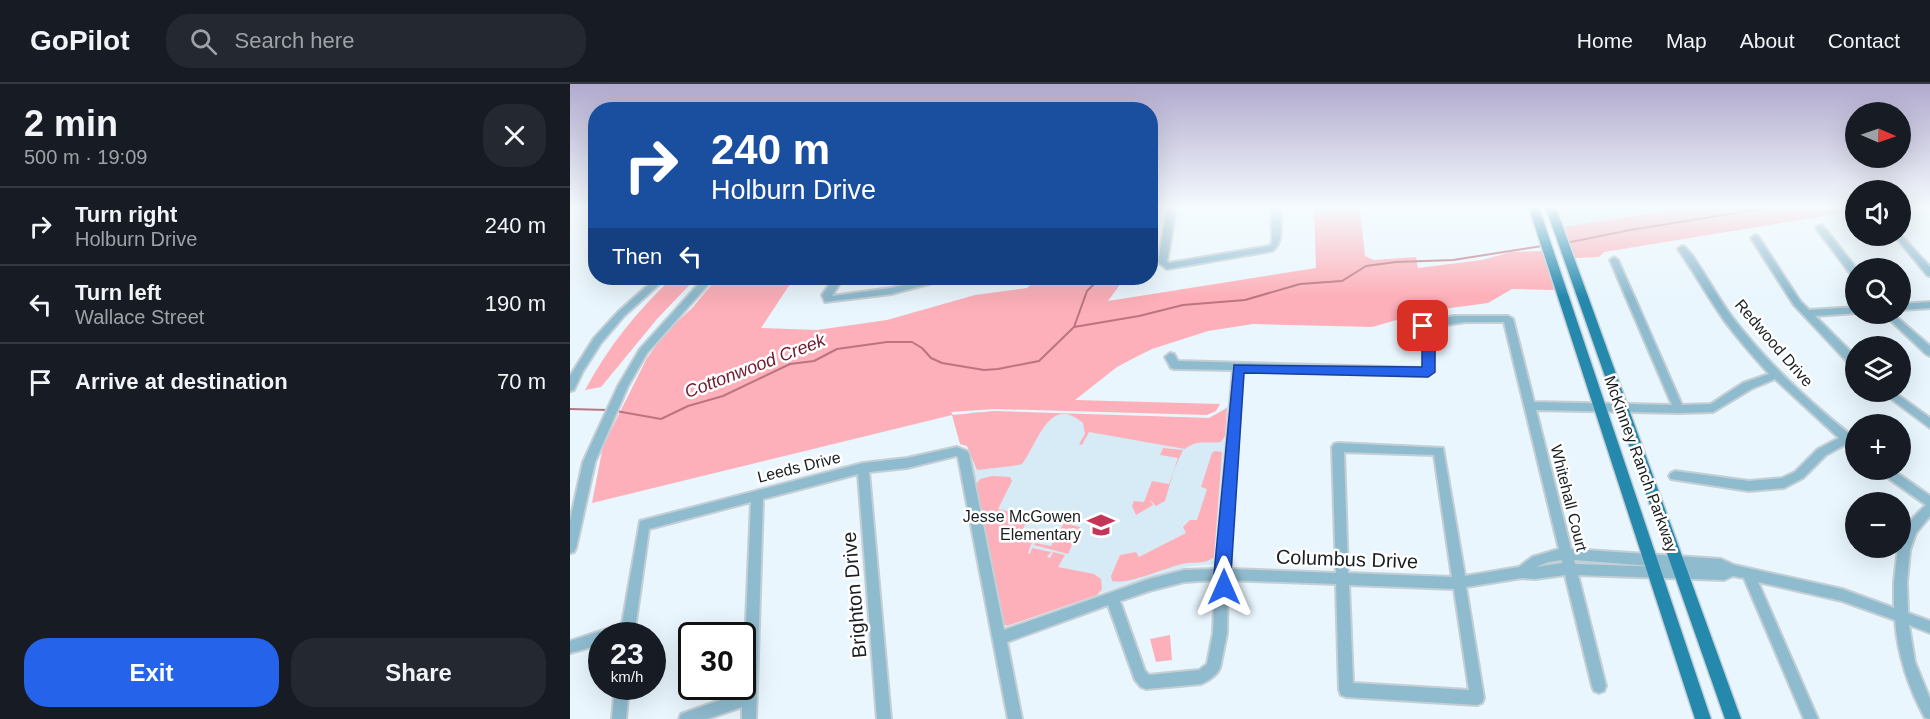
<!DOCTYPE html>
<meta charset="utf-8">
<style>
:root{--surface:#171b24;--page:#242831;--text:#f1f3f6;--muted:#9ea1a6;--line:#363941;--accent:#2563eb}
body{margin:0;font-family:Helvetica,sans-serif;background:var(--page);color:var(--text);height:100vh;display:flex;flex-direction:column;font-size:22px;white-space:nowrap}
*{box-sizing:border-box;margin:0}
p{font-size:20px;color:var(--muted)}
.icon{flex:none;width:33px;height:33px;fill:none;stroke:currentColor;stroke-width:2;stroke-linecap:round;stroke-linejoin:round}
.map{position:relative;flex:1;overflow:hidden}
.drawer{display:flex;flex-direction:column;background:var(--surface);width:570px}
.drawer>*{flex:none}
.top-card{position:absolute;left:18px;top:18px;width:570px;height:183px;border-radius:24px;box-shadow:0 6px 24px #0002;background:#1a4fa0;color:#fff;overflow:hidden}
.needle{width:39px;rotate:92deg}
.fabs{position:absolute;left:1275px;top:18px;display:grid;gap:12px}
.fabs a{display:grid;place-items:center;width:66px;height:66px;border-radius:50%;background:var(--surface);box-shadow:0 6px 24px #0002;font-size:30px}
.speed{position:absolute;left:18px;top:538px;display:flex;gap:12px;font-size:30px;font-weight:700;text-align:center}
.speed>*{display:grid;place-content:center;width:78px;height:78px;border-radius:50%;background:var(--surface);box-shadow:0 6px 24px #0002;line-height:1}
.speed small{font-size:15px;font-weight:400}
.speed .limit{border:3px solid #111;border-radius:9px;background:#fff;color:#111}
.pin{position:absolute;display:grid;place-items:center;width:51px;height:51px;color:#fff;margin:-26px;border-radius:12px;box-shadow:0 3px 9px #0006}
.me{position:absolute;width:66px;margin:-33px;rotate:0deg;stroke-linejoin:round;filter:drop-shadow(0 0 4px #0008)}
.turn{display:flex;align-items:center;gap:21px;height:126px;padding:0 24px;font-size:27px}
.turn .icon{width:78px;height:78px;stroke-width:2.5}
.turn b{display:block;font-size:42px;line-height:51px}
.then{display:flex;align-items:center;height:57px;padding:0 24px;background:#0003;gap:12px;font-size:22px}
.round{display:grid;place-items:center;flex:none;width:63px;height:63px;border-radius:24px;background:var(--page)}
.summary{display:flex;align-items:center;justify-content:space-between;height:102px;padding:0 24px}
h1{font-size:36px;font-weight:600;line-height:45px}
.cta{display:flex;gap:12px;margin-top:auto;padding:12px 24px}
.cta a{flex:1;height:69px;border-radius:24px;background:var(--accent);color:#fff;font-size:24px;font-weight:600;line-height:69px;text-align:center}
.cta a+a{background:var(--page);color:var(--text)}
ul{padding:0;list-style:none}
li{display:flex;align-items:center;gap:18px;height:78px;padding:0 24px;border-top:2px solid var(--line)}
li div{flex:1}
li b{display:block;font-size:22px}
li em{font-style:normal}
header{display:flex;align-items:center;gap:36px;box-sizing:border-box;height:84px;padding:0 30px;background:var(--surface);border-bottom:2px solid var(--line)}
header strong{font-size:28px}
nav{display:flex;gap:33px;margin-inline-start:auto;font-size:21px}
.search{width:420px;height:54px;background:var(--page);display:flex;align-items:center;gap:15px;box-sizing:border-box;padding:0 21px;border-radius:24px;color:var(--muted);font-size:22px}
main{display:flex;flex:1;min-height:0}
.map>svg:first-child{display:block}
.built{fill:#d6ebf5}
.green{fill:#fdb0b9}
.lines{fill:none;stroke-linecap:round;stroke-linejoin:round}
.stream{stroke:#ba7580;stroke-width:2}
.minor-casing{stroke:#c4cfd5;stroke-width:4}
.major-casing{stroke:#c4cfd5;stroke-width:3}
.minor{fill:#8fbbcf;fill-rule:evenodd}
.major{fill:#2589ad;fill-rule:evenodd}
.route{fill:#2563eb;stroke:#184099;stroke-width:1.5}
.labels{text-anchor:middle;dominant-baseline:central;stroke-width:5;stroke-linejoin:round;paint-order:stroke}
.street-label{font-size:16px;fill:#1a1f21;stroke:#fff}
.poi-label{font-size:16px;fill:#1a1f21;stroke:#fff;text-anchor:end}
.water-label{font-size:18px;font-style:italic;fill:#711a2f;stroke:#fff}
.near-street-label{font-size:20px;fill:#1a1f21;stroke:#fff}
</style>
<header>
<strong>GoPilot</strong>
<div class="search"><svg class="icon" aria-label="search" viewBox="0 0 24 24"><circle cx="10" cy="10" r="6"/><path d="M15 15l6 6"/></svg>Search here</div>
<nav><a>Home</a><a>Map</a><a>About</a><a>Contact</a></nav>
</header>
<main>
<section class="drawer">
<div class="summary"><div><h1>2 min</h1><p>500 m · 19:09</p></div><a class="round"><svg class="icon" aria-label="close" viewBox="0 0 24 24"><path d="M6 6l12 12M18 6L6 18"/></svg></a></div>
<ul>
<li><svg class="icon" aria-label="right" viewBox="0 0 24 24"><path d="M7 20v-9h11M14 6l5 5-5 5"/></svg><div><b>Turn right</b><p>Holburn Drive</p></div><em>240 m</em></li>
<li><svg class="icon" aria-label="left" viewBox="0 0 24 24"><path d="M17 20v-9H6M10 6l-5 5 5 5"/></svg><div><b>Turn left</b><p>Wallace Street</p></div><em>190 m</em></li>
<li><svg class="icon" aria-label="arrive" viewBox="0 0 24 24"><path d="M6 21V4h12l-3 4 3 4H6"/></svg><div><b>Arrive at destination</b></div><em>70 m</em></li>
</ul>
<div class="cta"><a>Exit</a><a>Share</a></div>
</section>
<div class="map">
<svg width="1360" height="635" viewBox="0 0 1360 635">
<rect width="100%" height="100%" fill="#e9f6fd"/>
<!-- built -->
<g class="built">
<path d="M986,124h128l-121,19z"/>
<path d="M660,320l-15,160 -25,2 -69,20 -114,40 -32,-140 -4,-31 -4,-9 -7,-2 11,-32 238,6 9,-4z"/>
</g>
<!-- green -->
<g class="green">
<path d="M744,124h46l5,48 9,4 42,-3 2,11 64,-8 29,-8 32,-1 11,39 -42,-1 -24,14 -60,8 -56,16 -119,-3 -45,7 -56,18 -20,10 -15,8 -42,33 145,4 -4,7 -9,4 -212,-6 -44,3 2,3 41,-4 215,7 18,-10 -2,28 -4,6c-14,2 -24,-3 -36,7l-96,-17 -7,13 -3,-1 6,-10 -2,-11c-34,-30 -46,22 -61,41 -5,2 -38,5 -45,6l-10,-24 -7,-2 -8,-29 -360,88 11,-57 44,-88 19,-26 26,-24 25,-30h77l-33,50 56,2 70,-10 88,-25 52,-7 10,-10h84l-2,8 -11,15 208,-33z"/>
<path d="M1114,124h171v3l-251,41 -5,5 -24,1 -12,-31z"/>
<path d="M102,194h24l-39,41 -56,68 -16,3c23,-43 52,-79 87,-112z"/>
<path d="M593,364l20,2 -9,20 -9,31 -9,5 -6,-6 3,5 -17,10 -4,-9 2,-5 10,1 8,-21 17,3 9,-26 -18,-3z"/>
<path d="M645,367l7,1 -8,105c-8,7 -17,5 -27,6 -22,4 -57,22 -75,18l-1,-5 9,-21 16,-3 3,5 47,-24 -3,-6 7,-7h7l10,-31 -6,-2 11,-34z"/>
<path d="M422,392l18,1 2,4 -14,28 32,7 -13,23 15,3 -4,11 2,1 2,-6 19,4 -4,5 3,1 3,-6 12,3 -7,12 36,7 7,5 1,10 -5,6 -90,31 -5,-4 -27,-136 5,-7z"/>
<path d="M494,439l16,4 -12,27 -34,-9 1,-2 16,3z"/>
<path d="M600,551l2,25 -16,2 -6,-23z"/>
</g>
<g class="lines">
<!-- stream -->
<g class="stream">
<path d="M996,159l64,-13 137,-22"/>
<path d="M504,243l13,-36 13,-13"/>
<path d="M0,325l38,1"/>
<path d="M46,327l45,8 27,-13 35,-10 67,-32 24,-3 23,-12 50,-7h25l10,6 9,10 11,5 42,7 14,-1 41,-8 35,-34 65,-11 44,-11 62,-5 55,-16 42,-3 24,-15 30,-4 57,-2 89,-14"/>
</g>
<defs>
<g id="minor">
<path d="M598,124h8l-9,53 2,2 100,-17 3,-3v-35h8c0,14 5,35 -8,43l-105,18 -9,-7z"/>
<path d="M1250,141l3,1 33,42v10l-3,-1 -37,-49z"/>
<path d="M1330,150l30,33v9l-3,-1 -32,-39h5z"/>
<path d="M1185,151l3,1 42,65 9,9 47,-3v6l-41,3 41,41v10h-4l-58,-62 -43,-67z"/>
<path d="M1112,162l3,1 7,8c14,20 25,42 40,62 35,46 78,86 124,122v11l-10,-6 -20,11 -23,23 -19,10 -35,3 -78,-12 -2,-3 2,-3 4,-2 74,10 33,-3 13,-6 23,-23 21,-11 -64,-59 -24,10 -38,23 -34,1 -143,-3 35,139 150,10 13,6 108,24 52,19v-26l4,-34h2c0,-18 13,-31 26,-43l-45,-32 -2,-3h14l37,26v20l-14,17 -6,17 -3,32 1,31 22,8v12l-21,-8 6,37 15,37v20l-5,-1c-17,-31 -27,-62 -30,-98l-53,-19 -84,-19 60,137h-14l-60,-141 -11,-2 -9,4 -146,-5 28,111 -2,5 -5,2 -5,-2 -2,-5 -27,-111 -30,4 -13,-1 -56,9 18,111 -2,5 -5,2 -131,-8 -5,-2 -2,-5 -3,-106 -108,-4 -1,53 -7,35c-3,7 -12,13 -19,16l-55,5 -5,-2 -6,-7 -27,-75 -101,37 15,77h-14l-50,-262 -2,-1 -49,12 -38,4 22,247h-14l-19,-245 -95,25 -7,220h-14v-12l-35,12h-28l2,-5 62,-22 8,-190 -102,27 -15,107h-32v8l-32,9v-12l52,-17 18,-103 223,-58 44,-5 50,-11 10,4 2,3 35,176 145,-51 35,-9 32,-1 17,-199 -58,-1 -4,-1 -6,-11 5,-4 4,1 4,7 245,7 1,-19 -6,-23 2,-2 34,-8h54l5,3 21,83 138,3 -62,-145 4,-3 4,3 64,145 29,-1 32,-21 26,-9c-16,-18 -31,-35 -45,-54 -16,-23 -30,-48 -46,-71zM895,238h39l55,227 -27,8 -13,10 -54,9 -22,-128 -105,-5 -4,1 -2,3 4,126 -107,-4 14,-198 185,5 5,-4 1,-23 -6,-21zM774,368l90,3 18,122 -104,-4zM992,476v3l-26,4 12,-5zM1004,476l91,7 -90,-3zM645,496l-2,53 -6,31 -8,6 -50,5 -4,-4 -25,-70 29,-10 35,-9zM779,501l105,4 15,101 -116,-7z"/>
<path d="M86,194h10l-42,38 -23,27 -18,28 -9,19 -4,1v-15l24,-38 24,-26z"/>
<path d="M134,194h10l-67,75 -19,33 -33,76 -19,86 -2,4 -4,1v-32l13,-59 35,-76 22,-37z"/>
<path d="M264,194h9l-11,18 59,-8 41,-10h14l-2,2 -53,14 -66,8 -3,-7z"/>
<path d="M1360,218v6l-30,2v-6z"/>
<path d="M1314,230h9l37,32v10l-4,-2z"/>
<path d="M1312,308h12l36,26v10z"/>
<path d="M45,603h14l-3,32h-14z"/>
</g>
<g id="major">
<path d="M959,124h10l172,511h-16z"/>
<path d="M976,124h10l185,511h-16z"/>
</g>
</defs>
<!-- minor casing -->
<use href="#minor" class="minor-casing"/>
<!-- major casing -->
<use href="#major" class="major-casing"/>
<!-- minor -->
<use href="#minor" class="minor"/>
<!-- major -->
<use href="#major" class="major"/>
</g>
<!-- sky -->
<linearGradient id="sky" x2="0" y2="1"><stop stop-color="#b1aace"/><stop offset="0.58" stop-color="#f5fbfe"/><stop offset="1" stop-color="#f5fbfe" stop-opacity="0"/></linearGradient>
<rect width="1360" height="213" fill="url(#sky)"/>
<!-- route -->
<path class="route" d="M853,238l6,4 6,24v22l-7,5 -184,-4 -13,201 1,13 -3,5 -5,3 -6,-3 -4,-18 20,-209 188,2v-17l-6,-24z"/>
<!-- icons -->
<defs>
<symbol id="school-bare" viewBox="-9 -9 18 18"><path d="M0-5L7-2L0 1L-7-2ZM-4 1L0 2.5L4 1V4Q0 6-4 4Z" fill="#c43558" stroke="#fff" stroke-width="2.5" paint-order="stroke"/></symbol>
</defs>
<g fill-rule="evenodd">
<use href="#school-bare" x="512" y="422" width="38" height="38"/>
</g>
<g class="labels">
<!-- street labels -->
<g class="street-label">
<text transform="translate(1204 259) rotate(49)">Redwood Drive</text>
<text transform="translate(1071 380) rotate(70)">McKinney Ranch Parkway</text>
<text transform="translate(229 383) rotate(-14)">Leeds Drive</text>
<text transform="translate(999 414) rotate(76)">Whitehall Court</text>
</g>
<!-- poi labels -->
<g class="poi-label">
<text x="511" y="432">Jesse McGowen<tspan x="511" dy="18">Elementary</tspan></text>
</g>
<!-- water labels -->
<g class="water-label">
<text transform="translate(185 282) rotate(-21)">Cottonwood Creek</text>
</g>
<!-- near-street labels -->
<g class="near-street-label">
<text transform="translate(777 475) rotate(2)">Columbus Drive</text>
<text transform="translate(284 511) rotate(-95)">Brighton Drive</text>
</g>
</g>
</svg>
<div class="fabs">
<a><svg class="needle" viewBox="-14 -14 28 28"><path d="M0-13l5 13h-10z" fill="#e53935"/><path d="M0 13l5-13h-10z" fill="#9ea1a6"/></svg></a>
<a><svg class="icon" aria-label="sound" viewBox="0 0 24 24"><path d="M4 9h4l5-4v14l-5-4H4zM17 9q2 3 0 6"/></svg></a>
<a><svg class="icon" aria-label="search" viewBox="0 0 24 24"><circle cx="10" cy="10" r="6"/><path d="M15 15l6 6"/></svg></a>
<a><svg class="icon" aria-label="layers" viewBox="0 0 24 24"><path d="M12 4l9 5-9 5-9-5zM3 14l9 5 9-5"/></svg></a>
<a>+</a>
<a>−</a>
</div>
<div class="speed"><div>23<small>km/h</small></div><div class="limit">30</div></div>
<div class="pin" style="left:853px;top:242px;background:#d93025"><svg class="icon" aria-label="arrive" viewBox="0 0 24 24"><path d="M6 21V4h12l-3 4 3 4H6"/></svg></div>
<svg class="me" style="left:654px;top:503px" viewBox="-20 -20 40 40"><path d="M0-17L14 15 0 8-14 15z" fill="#2563eb" stroke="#fff" stroke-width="4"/></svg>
<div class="top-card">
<div class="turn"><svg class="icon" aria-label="right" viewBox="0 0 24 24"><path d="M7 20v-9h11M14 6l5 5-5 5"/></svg><div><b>240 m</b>Holburn Drive</div></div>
<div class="then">Then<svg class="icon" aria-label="left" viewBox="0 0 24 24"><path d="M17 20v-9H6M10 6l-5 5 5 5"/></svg></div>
</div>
</div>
</main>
